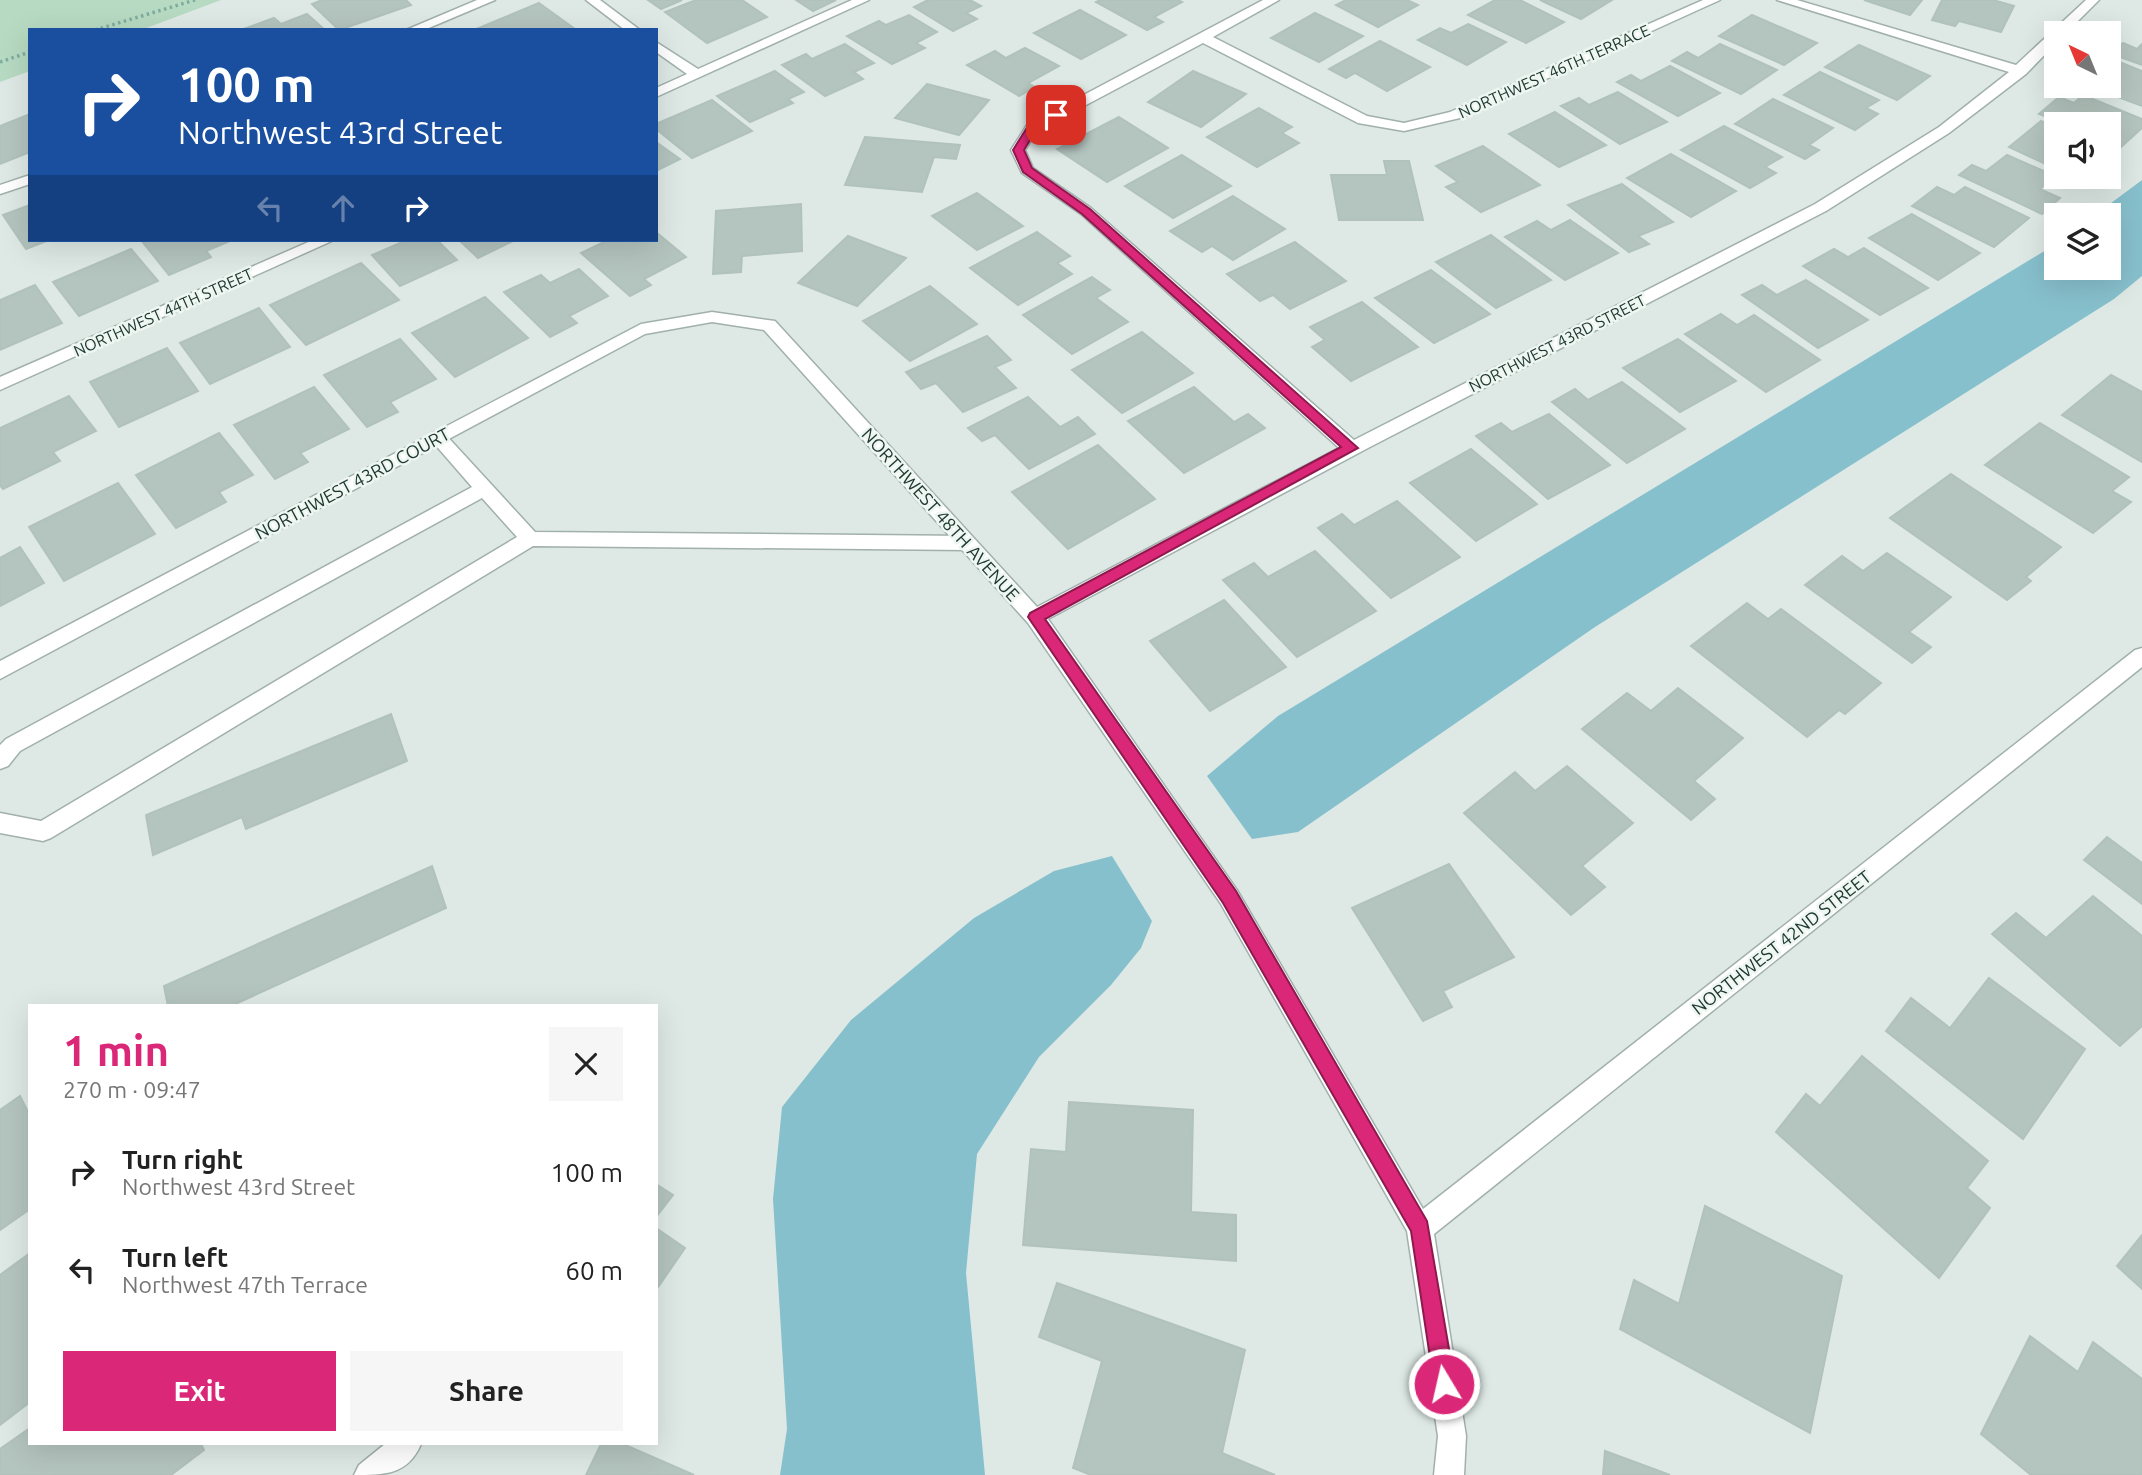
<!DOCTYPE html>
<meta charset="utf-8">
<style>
:root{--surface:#fff;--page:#f6f6f6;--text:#222;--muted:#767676;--accent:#db2777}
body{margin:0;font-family:Ubuntu,sans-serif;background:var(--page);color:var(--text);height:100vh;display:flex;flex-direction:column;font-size:26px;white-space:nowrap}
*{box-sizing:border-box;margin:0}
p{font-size:23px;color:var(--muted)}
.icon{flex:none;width:38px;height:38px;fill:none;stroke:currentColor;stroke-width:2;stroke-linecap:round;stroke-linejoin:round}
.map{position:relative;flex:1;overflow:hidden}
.panel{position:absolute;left:28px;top:1004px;width:630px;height:441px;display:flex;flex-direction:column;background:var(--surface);border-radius:0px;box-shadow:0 7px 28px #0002}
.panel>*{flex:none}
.hud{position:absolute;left:28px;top:28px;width:630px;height:214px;border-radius:0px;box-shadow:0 7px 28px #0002;background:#1a4fa0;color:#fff;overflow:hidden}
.needle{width:46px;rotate:317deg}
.buttons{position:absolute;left:2044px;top:21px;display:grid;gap:14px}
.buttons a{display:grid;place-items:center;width:77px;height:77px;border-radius:0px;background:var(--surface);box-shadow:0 7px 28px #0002;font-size:35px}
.pin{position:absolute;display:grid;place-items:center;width:60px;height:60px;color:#fff;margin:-30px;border-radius:14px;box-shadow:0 4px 10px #0006}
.me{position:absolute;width:77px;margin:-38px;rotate:351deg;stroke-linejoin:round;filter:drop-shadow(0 0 5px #0008)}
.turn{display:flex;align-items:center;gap:24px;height:147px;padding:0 35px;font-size:32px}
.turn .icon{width:91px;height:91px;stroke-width:2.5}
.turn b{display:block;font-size:49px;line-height:60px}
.lanes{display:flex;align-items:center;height:66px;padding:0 35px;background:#0003;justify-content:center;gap:35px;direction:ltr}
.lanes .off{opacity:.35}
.round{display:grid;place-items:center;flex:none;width:74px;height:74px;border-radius:0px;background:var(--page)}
.headline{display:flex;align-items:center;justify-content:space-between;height:119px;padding:0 35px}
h1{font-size:42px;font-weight:700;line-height:52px;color:var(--accent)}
.button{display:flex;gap:14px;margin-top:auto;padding:14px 35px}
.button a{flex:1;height:80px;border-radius:0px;background:var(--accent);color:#fff;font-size:28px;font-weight:700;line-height:80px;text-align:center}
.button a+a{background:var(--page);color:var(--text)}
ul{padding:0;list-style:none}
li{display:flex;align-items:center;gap:21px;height:98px;padding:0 35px}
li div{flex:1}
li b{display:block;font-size:26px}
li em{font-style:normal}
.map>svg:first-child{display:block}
.green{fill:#b7dac2}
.water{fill:#87c0cd}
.building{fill:#b4c4be;stroke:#b1c2bc;stroke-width:2}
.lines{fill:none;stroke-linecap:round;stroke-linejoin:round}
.lane-casing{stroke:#a1b0ac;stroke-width:3}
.street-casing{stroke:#a1b0ac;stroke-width:3}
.path{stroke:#7fac9f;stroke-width:3.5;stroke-dasharray:2.5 3.5;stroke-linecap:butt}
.lane{fill:#fff;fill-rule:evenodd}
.street{fill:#fff;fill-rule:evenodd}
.route{fill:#db2777;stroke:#8e194d;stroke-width:2}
.labels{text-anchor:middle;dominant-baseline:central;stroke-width:5;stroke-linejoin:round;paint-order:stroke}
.far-street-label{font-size:16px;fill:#203832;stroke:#eef6f2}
.street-label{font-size:18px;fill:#203832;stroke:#eef6f2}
</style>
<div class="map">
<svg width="2142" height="1475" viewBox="0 0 2142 1475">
<rect width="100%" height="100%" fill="#dee9e5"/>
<!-- green -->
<path class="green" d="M0,0h221l-80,30h-111v41l-30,11z"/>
<!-- water -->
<g class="water">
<path d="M2142,180v96l-28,23 -519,328 -297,205 -46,7 -45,-63 71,-60 778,-472v24h53v-53h-14z"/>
<path d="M1112,856l40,65 -11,27 -30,37 -72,72 -62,97 -11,119 19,202h-205l7,-46 -14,-230 9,-92 69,-87 123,-102 80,-47z"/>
</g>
<!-- building -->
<g class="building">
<path d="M322,0h84l5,5 -72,25 -27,-26z"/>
<path d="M648,0h34l-21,9z"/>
<path d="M696,0h46l25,17 -60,26 -42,-31z"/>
<path d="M796,0h40l-23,11z"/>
<path d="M928,0h42l11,6 -15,7 11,6 -24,12 -39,-24z"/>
<path d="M1100,0h78l4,2 -28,15 9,5 -16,8 -51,-28z"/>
<path d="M1346,0h61l11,5 -40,22 -42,-22z"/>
<path d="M1495,0h25l44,22 -38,21 -58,-28z"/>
<path d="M1540,0h72l-31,19z"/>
<path d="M1864,0h58l-12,15z"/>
<path d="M1942,0h51l21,6 -13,26 -42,-11 -4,5 -23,-6z"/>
<path d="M539,3l36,26 -101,1z"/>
<path d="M1080,10l46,25 -45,24 -47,-26z"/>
<path d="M1315,13l48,23 -44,26 -48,-24z"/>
<path d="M307,14l18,16h-84l33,-12 7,6z"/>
<path d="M909,15l28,17 -21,11 9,5 -33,16 -45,-28 32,-15 7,4z"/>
<path d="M1752,15l65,28 -33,22 -65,-29z"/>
<path d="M1468,24l38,18 -39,23 -49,-25 22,-12 11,5z"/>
<path d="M1380,41l50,26 -43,24 -32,-18 -9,5 -17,-9z"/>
<path d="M2123,43l14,6 5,-5v21l-30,-11z"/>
<path d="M845,44l29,19 -20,9 9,7 -38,17 -43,-31 24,-11 6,5z"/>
<path d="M1720,44l57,26 -36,24 -69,-33 15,-9 11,6z"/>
<path d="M1859,45l71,31 -33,24 -72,-33z"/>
<path d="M1025,48l34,18 -31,17 7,4 -16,9 -52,-31 28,-14 11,7z"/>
<path d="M2112,59l30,12v35l-53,-20h20v-23z"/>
<path d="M1670,66l50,27 -42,23 -61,-34 14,-7 10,6z"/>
<path d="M775,71l29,21 -16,7 5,4 -43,19 -33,-26z"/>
<path d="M1193,71l53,23 -45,33 -53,-25z"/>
<path d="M1820,72l59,28 -13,8 12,6 -23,16 -71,-35z"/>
<path d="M927,84l62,16 -30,35 -64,-17z"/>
<path d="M1618,92l49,30 -47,22 -59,-38 18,-8 10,7z"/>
<path d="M2083,95l59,24v9l-22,20 -11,-5v-19h-45l-25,-10 20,-17 15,6z"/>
<path d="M1773,99l60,29 -24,17 10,5 -14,9 -70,-35z"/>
<path d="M712,100l40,31 -60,27 -36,-29v-5z"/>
<path d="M1259,108l33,19 -10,6 17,10 -42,24 -50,-30z"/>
<path d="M1555,112l51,33 -47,22 -50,-33z"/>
<path d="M30,114v38l-30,12v-38z"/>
<path d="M1119,117l49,31 -61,34 -50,-33z"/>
<path d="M2041,121l15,7v41l-47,-22z"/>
<path d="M1724,126l58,31 -17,10 11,6 -26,15 -69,-38z"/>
<path d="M865,137l95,8 -4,14 -22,-2 -12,35 -77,-7z"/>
<path d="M656,142l24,17 -24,12z"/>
<path d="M1483,146l57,39 -59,27 -35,-25 12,-5 -22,-16z"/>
<path d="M1671,154l65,37 -45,26 -64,-39z"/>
<path d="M1182,155l49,31 -58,32 -48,-32z"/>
<path d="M2007,155l48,21 -15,13 20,9 -18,16 -83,-39 13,-10 14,6z"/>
<path d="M1384,161h25l14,59h-84l-8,-45h56z"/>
<path d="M1622,184l51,38 -35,14 11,8 -20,8 -61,-47z"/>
<path d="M1937,187l17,8 11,-8 64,31 -35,29 -82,-41z"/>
<path d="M977,193l46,33 -46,24 -45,-34z"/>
<path d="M1233,196l52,33 -52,31 -21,-14 -10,6 -32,-21z"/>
<path d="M801,204l1,47 -60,5 -1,16 -28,2 3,-63z"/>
<path d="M30,205v35h19l-23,9 -23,-34z"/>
<path d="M1912,214l68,39 -42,27 -69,-42z"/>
<path d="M1570,220l48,33 -53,27 -60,-43 32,-16 14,9z"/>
<path d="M656,232l30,25 -42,22 7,6 -21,11 -49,-43 27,-13h48z"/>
<path d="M1037,232l33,24 -13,7 15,11 -54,31 -48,-37z"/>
<path d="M1491,235l60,45 -55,28 -60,-46z"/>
<path d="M848,236l58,22 -49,48 -59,-23z"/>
<path d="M141,240h91l-26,11 5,6 -42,18z"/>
<path d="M407,240h30l20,20 -57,26 -28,-31z"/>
<path d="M459,240h56l-37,18z"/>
<path d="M1295,242l51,39 -56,28 -17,-14 -13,6 -33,-27z"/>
<path d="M1864,248l64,40 -48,27 -77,-49 31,-17 14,8z"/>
<path d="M131,249l27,32 -79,35 -26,-34z"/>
<path d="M361,263l38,37 -93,45 -36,-40z"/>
<path d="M579,269l29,27 -39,20 8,7 -27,14 -46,-45 37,-17 9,8z"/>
<path d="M1431,270l59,44 -56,29 -59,-45z"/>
<path d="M1092,277l18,13 -14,8 32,24 -56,32 -49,-39z"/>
<path d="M1806,280l62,40 -50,28 -76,-53 20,-10 15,10z"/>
<path d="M35,285l27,38 -62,27v-50z"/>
<path d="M930,286l47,38 -67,37 -47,-40z"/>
<path d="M485,297l43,41 -73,39 -43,-44z"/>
<path d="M1362,302l56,45 -67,34 -39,-34 13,-7 -15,-13z"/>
<path d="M259,308l31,39 -80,37 -30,-41z"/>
<path d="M1721,314l16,11 17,-10 66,45 -54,32 -81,-58z"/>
<path d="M1142,332l51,41 -71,40 -50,-43z"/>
<path d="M987,336l24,24 -16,7 21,21 -53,24 -27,-29 -15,6 -15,-17z"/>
<path d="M400,339l36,40 -46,23 8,10 -31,15 -43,-52z"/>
<path d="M1678,339l58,42 -56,31 -57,-44z"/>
<path d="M167,348l31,43 -79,36 -29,-45z"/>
<path d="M2111,375l31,17v70l-80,-47z"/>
<path d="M1622,382l63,47 -58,34 -75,-61 23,-13 13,11z"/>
<path d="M314,387l35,42 -49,24 8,9 -33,17 -41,-54z"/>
<path d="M1194,387l40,35 14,-8 17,14 -81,45 -56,-52z"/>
<path d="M69,396l27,35 -43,21 7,9 -57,28 -3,-4v-57z"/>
<path d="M1028,397l32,30 18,-10 17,17 -66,35 -34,-34 -13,6 -14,-13z"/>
<path d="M1549,414l61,51 -62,34 -72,-63 25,-13 11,9z"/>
<path d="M2040,423l89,54 -17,14 19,11 -38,31 -108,-68z"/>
<path d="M219,433l34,42 -34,17 7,10 -50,26 -40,-53z"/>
<path d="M1098,445l57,54 -87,50 -56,-57z"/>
<path d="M1471,449l66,55 -61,37 -66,-58z"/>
<path d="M1951,474l110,73 -35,30 5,4 -24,19 -117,-82z"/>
<path d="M118,483l37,51 -91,47 -35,-54z"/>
<path d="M1397,501l63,56 -69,41 -73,-70 24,-14 12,11z"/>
<path d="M20,547l24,36 -44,23v-48z"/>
<path d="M1315,551l61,60 -79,46 -74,-77 31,-17 14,14z"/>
<path d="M1887,553l64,44 -42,35 22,15 -19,16 -107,-78 37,-29 21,15z"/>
<path d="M1224,600l62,67 -76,44 -60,-70z"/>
<path d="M1747,603l21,16 13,-10 100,74 -36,31 -6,-4 -32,27 -116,-91z"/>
<path d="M1678,688l65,50 -49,43 21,18 -24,21 -109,-91 45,-36 24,18z"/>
<path d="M391,714l16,47 -161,68 -4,-12 -89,38 -7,-40z"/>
<path d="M1567,766l66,57 -51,43 23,21 -34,28 -107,-102 51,-41 20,19z"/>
<path d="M2107,837l35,26v41l-58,-44z"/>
<path d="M1449,864l65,93 -71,34 9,16 -29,14 -71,-113z"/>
<path d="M432,866l14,42 -215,98h-63l-4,-20z"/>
<path d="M2093,896l49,40v90l-22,20 -128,-112 24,-21 30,25z"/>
<path d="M1989,978l96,71 -62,90 -137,-108 25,-33 39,30z"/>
<path d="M1862,1056l126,105 -21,27 23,20 -51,70 -163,-146 30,-38 14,12z"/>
<path d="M20,1096l10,20v93l-30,21v-120z"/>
<path d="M1069,1102l124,8 -2,102 45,3v46l-213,-16 8,-96 35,3z"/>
<path d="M656,1184l17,11 -17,22z"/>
<path d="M1705,1206l137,70 -32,157 -190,-104 14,-49 45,24z"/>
<path d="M656,1228l29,20 -29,42z"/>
<path d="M2142,1235v54l-25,-23z"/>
<path d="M30,1253v149l-30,23v-150z"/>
<path d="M1057,1283l188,67 -23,103 53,22h-184l-18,-7 29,-107 -63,-24z"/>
<path d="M2030,1336l48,36 15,-30 49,37v96h-111l-50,-41z"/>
<path d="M30,1428v16h171l3,6 -33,25h-171v-26z"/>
<path d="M601,1444h22l71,31h-108z"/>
<path d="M1605,1451l65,24h-67z"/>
</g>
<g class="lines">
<defs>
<path id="lane" d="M438,431l6,2 91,99 432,4 9,7 -9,7 -434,-4 -482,292 -8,3 -43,-8v-20l41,8 476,-284 -35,-39 -462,253 -12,15 -8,3v-24l6,-6 466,-252 -40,-46 -3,-4 3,-4z"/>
<g id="street">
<path d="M477,0h18l-71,30h-18z"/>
<path d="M586,0h14l40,30h-15z"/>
<path d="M852,0h17l-213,97v-9l31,-14 -31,-22v-10l42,27z"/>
<path d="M1263,0h16l-66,37 154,79 37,7 46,-11 253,-112h17l-260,118 -56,13 -46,-8 -155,-80 -166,88 -12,19 8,18 58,40 263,232 461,-236 124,-77 70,-55 -232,-72h20l219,65 70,-65h13l-33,33h-10v10l-30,31 -77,59 -123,78 -458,237 -320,171 189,271 186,319 712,-559 7,-2v19l-708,567 32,202 -2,39h-30l4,-39 -31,-205 -186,-327 -193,-281 -264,-293 -52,-8 -67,12 -645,345v-18l641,-337 71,-12 63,9 262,286 302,-159 -258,-234 -59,-41 -11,-23 16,-25z"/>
<path d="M30,175v9l-30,10v-9z"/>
<path d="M313,240h21l-334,150v-13z"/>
<path d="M385,1444h36c-13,31 -37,31 -67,31l5,-10z"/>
</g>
</defs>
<!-- lane casing -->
<use href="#lane" class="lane-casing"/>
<!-- street casing -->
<use href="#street" class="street-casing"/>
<!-- path -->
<g class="path">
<path d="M95,30l100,-30"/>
<path d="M0,62l30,-10"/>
</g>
<!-- lane -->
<use href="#lane" class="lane"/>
<!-- street -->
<use href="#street" class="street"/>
</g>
<!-- route -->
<path class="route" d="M1052,113l9,2 -25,15 -12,20 8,18 58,41 268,239 -313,171 191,272 191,330 28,163 -3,7 -8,3 -7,-3 -3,-7 -23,-153 -188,-328 -195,-286 2,-4 311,-166 -259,-233 -59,-42 -10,-22 15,-24z"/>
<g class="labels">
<!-- far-street labels -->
<g class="far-street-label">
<text transform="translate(1554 71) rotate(-24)">NORTHWEST 46TH TERRACE</text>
<text transform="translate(163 312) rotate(-24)">NORTHWEST 44TH STREET</text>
<text transform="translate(1557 343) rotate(-27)">NORTHWEST 43RD STREET</text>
</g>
<!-- street labels -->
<g class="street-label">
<text transform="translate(352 483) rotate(-28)">NORTHWEST 43RD COURT</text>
<text transform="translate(941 514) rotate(48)">NORTHWEST 48TH AVENUE</text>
<text transform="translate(1781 942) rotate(-38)">NORTHWEST 42ND STREET</text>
</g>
</g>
</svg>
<div class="buttons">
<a><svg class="needle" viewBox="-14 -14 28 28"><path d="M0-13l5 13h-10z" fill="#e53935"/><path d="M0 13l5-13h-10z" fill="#767676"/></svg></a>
<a><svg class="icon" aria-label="sound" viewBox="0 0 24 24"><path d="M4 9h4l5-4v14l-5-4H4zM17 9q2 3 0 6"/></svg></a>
<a><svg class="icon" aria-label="layers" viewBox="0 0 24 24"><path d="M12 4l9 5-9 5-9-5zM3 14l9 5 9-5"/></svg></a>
</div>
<div class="pin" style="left:1056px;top:115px;background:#d93025"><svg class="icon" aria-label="arrive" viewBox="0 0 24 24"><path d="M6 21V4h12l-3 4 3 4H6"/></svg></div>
<svg class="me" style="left:1444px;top:1384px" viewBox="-20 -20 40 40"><circle r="17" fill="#db2777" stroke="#fff" stroke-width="3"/><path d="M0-11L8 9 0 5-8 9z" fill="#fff"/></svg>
<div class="hud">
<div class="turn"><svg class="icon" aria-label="right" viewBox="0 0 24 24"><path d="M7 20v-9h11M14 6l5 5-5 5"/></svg><div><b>100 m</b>Northwest 43rd Street</div></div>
<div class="lanes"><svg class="icon off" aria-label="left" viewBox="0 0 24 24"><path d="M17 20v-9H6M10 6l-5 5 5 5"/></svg><svg class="icon off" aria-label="ahead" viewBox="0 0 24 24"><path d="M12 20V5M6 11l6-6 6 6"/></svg><svg class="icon" aria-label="right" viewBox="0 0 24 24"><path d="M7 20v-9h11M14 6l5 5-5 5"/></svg></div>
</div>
<section class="panel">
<div class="headline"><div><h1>1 min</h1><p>270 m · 09:47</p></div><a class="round"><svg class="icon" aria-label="close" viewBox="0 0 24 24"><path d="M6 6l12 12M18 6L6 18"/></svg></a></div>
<ul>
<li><svg class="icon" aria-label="right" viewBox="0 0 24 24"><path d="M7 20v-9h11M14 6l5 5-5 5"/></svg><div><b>Turn right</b><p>Northwest 43rd Street</p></div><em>100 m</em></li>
<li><svg class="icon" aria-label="left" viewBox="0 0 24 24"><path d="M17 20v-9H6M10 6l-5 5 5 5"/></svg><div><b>Turn left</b><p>Northwest 47th Terrace</p></div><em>60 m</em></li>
</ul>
<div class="button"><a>Exit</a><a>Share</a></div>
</section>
</div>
